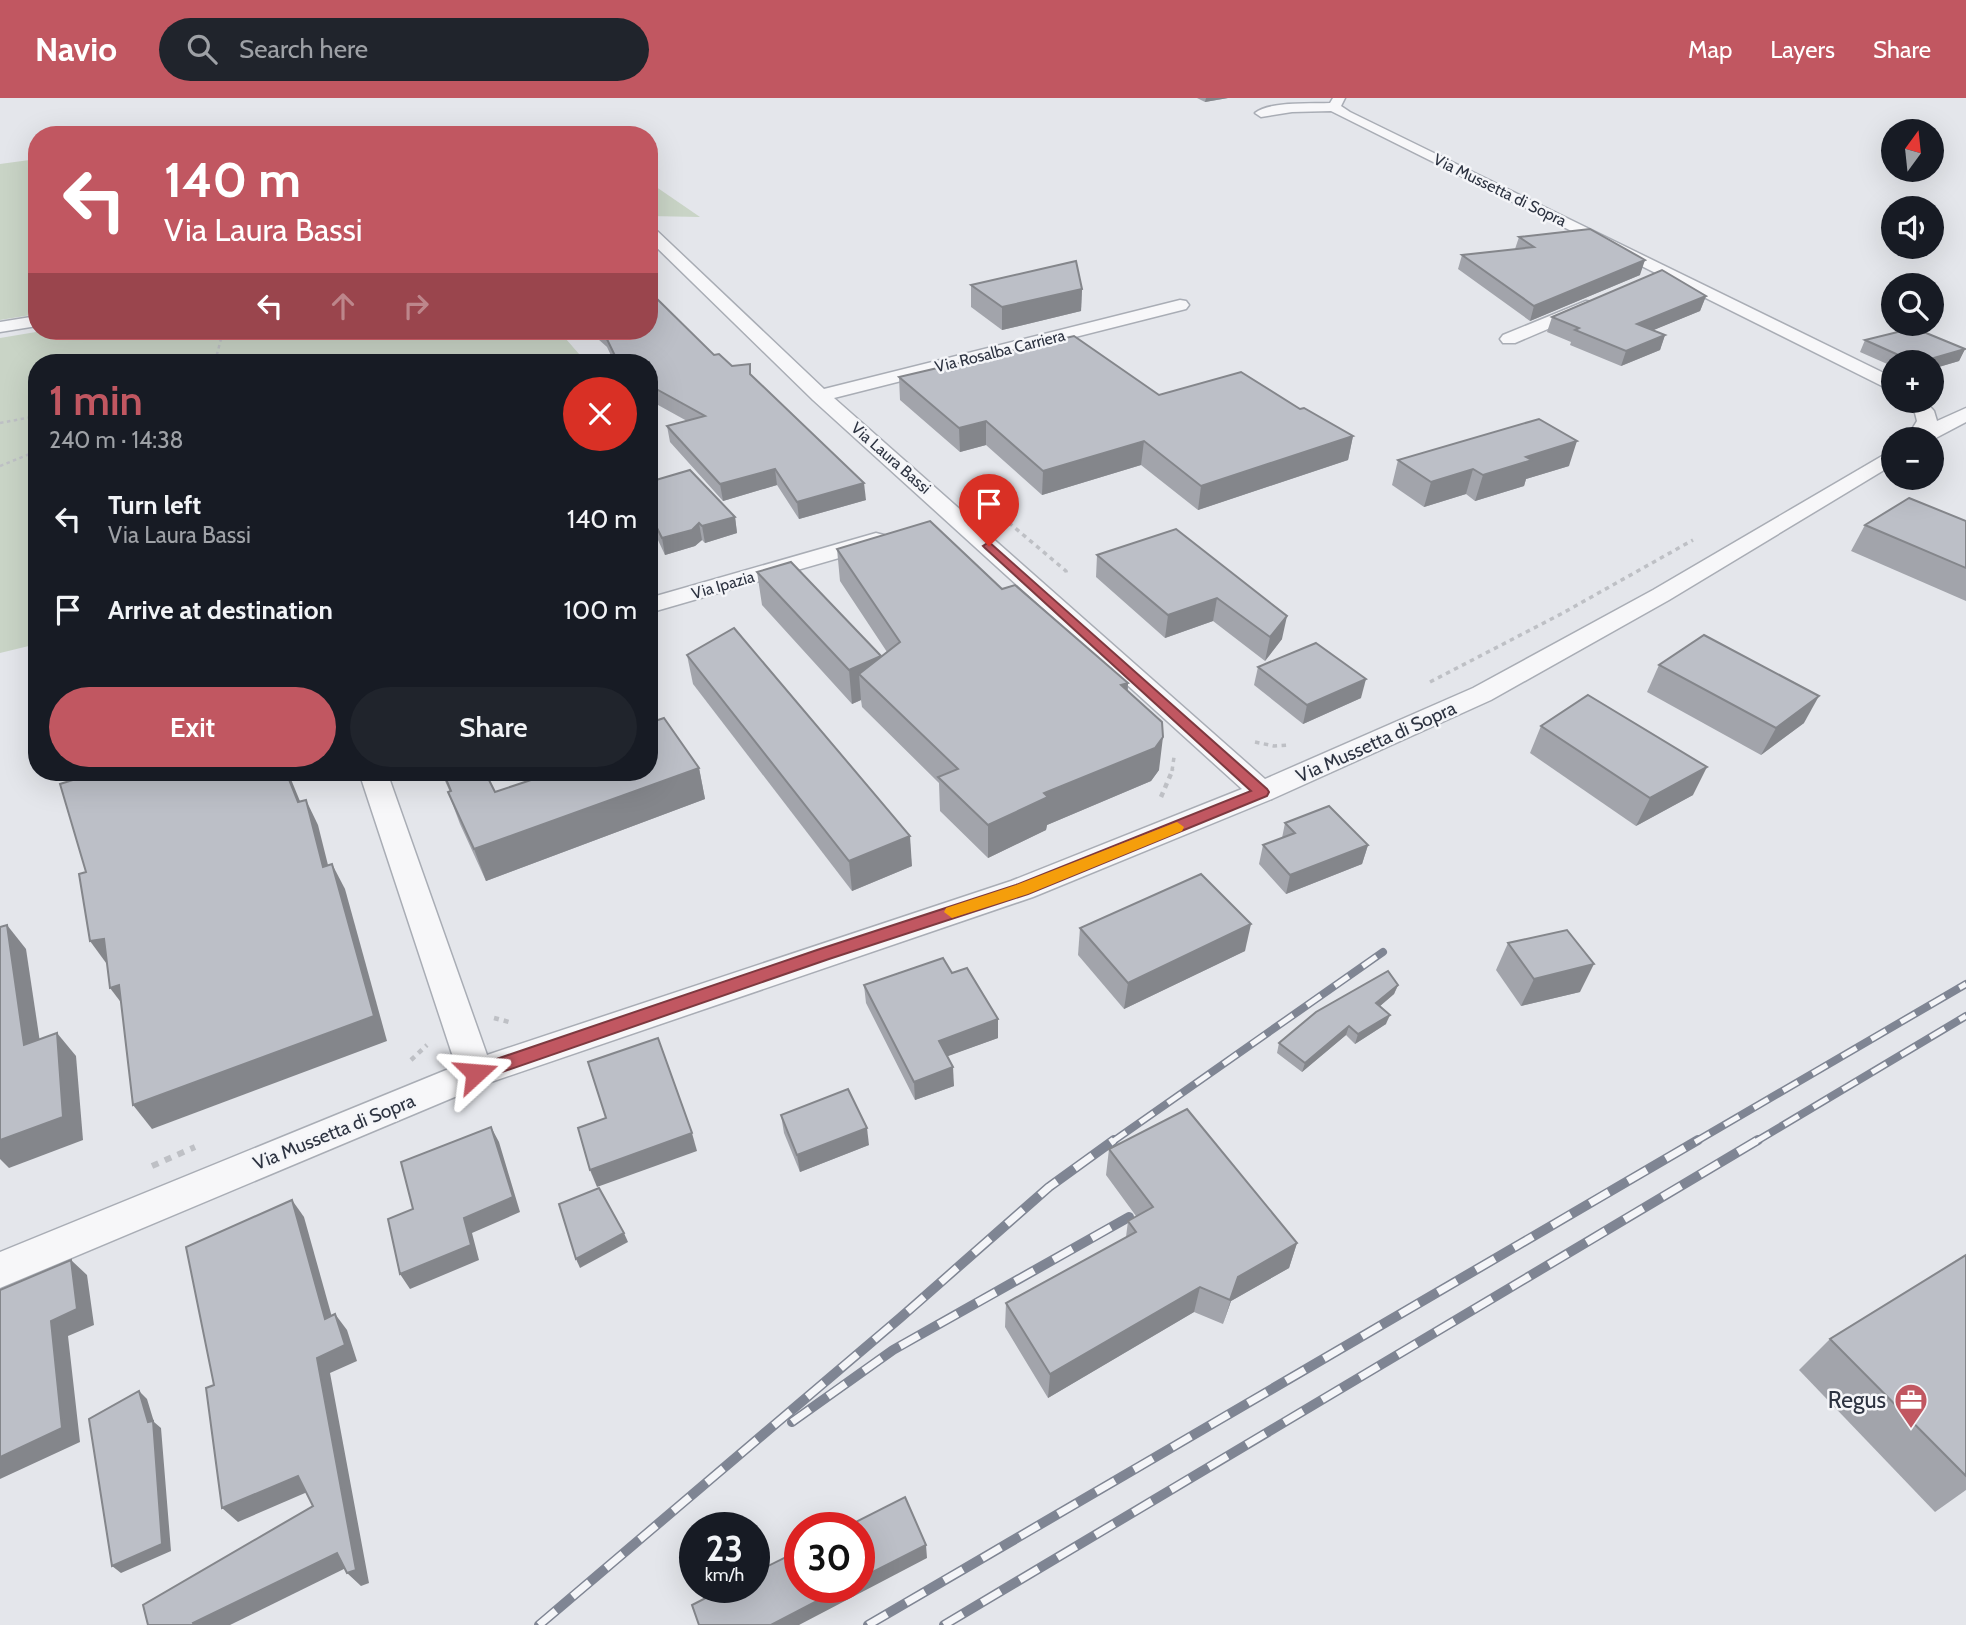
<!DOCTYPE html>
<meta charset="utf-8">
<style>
:root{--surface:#171b24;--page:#20242c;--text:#f1f3f6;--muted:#9ea1a6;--accent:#c15761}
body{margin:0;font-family:Cabin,sans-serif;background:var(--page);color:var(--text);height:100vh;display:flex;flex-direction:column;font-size:26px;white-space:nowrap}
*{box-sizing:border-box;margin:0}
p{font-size:23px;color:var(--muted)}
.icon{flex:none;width:38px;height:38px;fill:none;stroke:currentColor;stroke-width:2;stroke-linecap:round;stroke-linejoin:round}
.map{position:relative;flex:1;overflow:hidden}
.details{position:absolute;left:28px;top:256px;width:630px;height:427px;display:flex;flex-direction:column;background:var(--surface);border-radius:28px;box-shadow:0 7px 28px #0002}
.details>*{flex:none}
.top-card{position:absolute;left:28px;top:28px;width:630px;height:214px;border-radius:28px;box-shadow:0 7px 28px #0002;background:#c15761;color:#fff;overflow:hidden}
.needle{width:46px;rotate:15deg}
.controls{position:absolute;left:1881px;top:21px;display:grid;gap:14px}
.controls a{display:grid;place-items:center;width:63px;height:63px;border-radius:50%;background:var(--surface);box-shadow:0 7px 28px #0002;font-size:35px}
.speed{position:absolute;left:679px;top:1414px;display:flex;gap:14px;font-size:35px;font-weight:700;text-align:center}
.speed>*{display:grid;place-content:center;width:91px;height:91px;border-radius:50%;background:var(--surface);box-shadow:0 7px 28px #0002;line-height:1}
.speed small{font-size:18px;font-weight:400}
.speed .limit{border:10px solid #d22;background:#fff;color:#111}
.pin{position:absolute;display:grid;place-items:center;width:60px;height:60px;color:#fff;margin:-72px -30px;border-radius:50% 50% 50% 0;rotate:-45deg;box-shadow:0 0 7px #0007}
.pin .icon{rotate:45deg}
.me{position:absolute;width:77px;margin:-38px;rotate:71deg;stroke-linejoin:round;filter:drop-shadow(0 0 5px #0008)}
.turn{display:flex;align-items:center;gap:24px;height:147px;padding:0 21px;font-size:32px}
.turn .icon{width:91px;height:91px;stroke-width:2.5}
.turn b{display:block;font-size:49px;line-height:60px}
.lanes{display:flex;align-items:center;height:66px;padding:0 21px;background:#0003;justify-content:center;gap:35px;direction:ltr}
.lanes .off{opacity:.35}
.round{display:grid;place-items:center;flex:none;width:74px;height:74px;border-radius:37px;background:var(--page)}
.head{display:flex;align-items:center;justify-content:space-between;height:119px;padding:0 21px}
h1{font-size:42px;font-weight:600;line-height:52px;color:var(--accent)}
.primary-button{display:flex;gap:14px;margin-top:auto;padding:14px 21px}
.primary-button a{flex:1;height:80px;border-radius:42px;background:var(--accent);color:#fff;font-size:28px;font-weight:600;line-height:80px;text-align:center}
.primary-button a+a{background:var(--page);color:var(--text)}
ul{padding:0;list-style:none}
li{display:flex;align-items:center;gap:21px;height:91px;padding:0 21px}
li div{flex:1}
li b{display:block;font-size:26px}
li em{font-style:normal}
header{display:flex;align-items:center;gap:42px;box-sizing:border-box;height:98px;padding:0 35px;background:var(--accent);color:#fff}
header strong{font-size:33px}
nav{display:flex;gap:38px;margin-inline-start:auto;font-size:24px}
.search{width:490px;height:63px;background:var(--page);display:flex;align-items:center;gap:18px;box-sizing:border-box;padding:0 24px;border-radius:38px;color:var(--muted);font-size:26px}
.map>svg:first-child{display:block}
.green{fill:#c9d4c6}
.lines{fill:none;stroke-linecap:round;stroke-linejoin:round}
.street-casing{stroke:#a9adb5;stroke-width:3}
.path-far3{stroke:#bec0c5;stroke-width:2.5;stroke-dasharray:3.5 3.5;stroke-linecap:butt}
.path-far2{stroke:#bec0c5;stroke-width:3.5;stroke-dasharray:4.5 4.5;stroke-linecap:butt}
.path-far1{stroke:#bec0c5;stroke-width:4.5;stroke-dasharray:5 5;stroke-linecap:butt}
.path{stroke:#bec0c5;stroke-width:6;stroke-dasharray:7 7;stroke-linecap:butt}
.street{fill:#f7f7f9;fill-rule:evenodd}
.rail-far1-casing{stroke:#7f8593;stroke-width:8}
.rail-casing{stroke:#7f8593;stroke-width:10}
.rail-far1{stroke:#f4f5f8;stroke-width:5;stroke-dasharray:17;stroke-linecap:butt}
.rail{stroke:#f4f5f8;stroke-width:7;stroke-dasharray:22;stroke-linecap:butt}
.wall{fill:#a2a4ab}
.shaded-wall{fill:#84868b}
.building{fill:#bcbfc7;stroke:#84868b;stroke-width:2}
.route{fill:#c15761;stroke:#7d393f;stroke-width:2}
.slow{fill:#f59e0b}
.labels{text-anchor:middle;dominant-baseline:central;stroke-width:5;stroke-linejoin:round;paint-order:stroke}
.far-street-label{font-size:16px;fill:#2d3341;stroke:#f4f5f8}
.street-label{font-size:19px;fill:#2d3341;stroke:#f4f5f8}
.near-poi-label{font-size:23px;fill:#2d3341;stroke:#f4f5f8;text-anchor:end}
</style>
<header>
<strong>Navio</strong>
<div class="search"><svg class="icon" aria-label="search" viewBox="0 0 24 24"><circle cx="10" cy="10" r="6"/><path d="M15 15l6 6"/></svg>Search here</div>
<nav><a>Map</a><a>Layers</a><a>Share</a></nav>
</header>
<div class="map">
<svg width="1966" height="1527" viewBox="0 0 1966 1527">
<rect width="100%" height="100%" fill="#e4e6eb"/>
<!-- green -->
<g class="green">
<path d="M37,61v155l-37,6v-156z"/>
<path d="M649,84l51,35 -51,-1z"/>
<path d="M42,233h517l27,31h-549v282l-37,9v-315z"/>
</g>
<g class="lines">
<defs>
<g id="street">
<path d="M1333,0h12l-4,8 9,6 544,266v14l-563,-281 -39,1 -31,5 -6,-4c15,-12 55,-9 75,-10z"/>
<path d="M649,128l5,2 170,161 356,-89 6,1 3,4 -3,4 -352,89 431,381 208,-91 180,-98 241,-141v15l-225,136 -178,100 -219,99 -239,98 -545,186 -488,205v-36l456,-186 -97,-294h28l100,283 524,-174 231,-92 -429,-389 -164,-160z"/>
<path d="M1586,203l6,1 3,4 -3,4 -77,33h-12l-3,-4 3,-4z"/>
<path d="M37,218v10l-37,6v-10z"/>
<path d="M1904,303h21l9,10 3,10 29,-13v14l-34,18 -26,-1 11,-18 -2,-8z"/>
<path d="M876,435l8,2 3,5 -3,5 -235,68v-15z"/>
</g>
</defs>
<!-- street casing -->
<use href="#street" class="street-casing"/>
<!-- path-far3 -->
<g class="path-far3">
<path d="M215,264l8,-31"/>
<path d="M373,264l71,-6 71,6"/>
<path d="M0,325l37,-7"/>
<path d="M0,368l37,-15"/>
</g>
<!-- path-far2 -->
<g class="path-far2">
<path d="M995,413l71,60 1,6"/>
<path d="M1430,584l131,-68 132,-74"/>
<path d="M1255,644l19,4 14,-1"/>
<path d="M1172,673l2,-14 3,-1"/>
</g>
<!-- path-far1 -->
<g class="path-far1">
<path d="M1161,699l12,-28"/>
<path d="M494,920l19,5"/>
<path d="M411,962l16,-15"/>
</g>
<!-- path -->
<path class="path" d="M152,1068l43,-19"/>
<!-- street -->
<use href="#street" class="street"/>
<defs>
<g id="rail-far1">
<path d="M1112,1044l271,-190"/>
<path d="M1695,1044l271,-158"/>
<path d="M1755,1044l211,-126"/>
</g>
<g id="rail">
<path d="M792,1324l101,-72 236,-133"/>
<path d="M539,1527l361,-307 149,-131 65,-47"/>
<path d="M868,1527l830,-485"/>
<path d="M944,1527l814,-485"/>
</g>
</defs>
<!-- rail-far1 casing -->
<use href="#rail-far1" class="rail-far1-casing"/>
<!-- rail casing -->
<use href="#rail" class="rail-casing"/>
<!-- rail-far1 -->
<use href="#rail-far1" class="rail-far1"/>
<!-- rail -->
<use href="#rail" class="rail"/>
</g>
<!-- wall -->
<g class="wall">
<path d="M1197,0h31l-23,4z"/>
<path d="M1519,139l121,38 -110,46 -72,-52 4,-14 53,-6z"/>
<path d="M971,187l111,4 -1,22 -79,19 -31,-23z"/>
<path d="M1706,198l-6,15 -47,19 12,5 -5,15 -39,16 -51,-21 1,-3 -24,-10 5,-15z"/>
<path d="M589,233h60l65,24 18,11 19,9 115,125 -67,19 -22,-34 -54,16 -53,-59 -3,-16 20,-5 -38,-21v-38h-35l-7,-15z"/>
<path d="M1865,242l100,9 -6,12 -27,8v-7h-38v5l-34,-15z"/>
<path d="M899,279l260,18 141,14 53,27 -5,24 -150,50 -57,-45 -99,30 -56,-50 -26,7 -60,-52z"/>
<path d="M1398,362l171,6 -43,13 -2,7 -49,15 -9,-7 -42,13 -32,-22z"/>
<path d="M649,384l86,35 2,16 -32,10 -3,-3 -7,6 -30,9 -16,-34z"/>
<path d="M1966,423v80l-115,-50 14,-26z"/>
<path d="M1176,431l106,110 -17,22 -52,-40 -48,17 -69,-61 1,-22z"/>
<path d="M837,451l165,40 126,94v8l31,79 -8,11 -104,44 -1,5 -58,28 -48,-47 -1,-28 -77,-76 -1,-7 -9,4 -90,-99 -5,-33 124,85 6,-5 -47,-71z"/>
<path d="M687,557l225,211 -60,25 -159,-207z"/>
<path d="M1659,567l145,58 -43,32 -114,-63z"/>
<path d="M1258,569l103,31 -58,26 -49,-39z"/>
<path d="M1541,628l152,69 -57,31 -106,-73z"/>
<path d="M699,670l6,31 -219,82 -26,-57 -12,-32h2l-9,-20h44l10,20z"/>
<path d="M1285,725l83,22 -6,19 -76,30 -27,-30 4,-19 19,-7z"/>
<path d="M1080,830l165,23 -121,58 -46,-54z"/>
<path d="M1508,845l72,49 -59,14 -25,-36z"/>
<path d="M952,875l46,46v19l-51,18 7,30 -39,14 -49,-97 -2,-18z"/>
<path d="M1398,887l-4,9 -14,12 6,18 -31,20 -9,-9 -44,37 -25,-19 2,-10z"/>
<path d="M781,1017l88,30 -69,27 -16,-39z"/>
<path d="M1109,1051l188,94 -8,25 -58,33 -8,23 -29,-12 -146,86 -43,-71 1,-24 120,-66 2,-16 8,-5 -30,-41z"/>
<path d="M1966,1157v235l-31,22 -136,-142 31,-31z"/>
</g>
<!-- shaded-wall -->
<g class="shaded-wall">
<path d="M1206,0h22l-23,4z"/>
<path d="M1645,162l-5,15 -110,46 4,-15z"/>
<path d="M1082,191l-1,22 -79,19v-23z"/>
<path d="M1706,198l-6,15 -68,28 5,-15z"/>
<path d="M1665,237l-5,15 -39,16 5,-15z"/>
<path d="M1965,251l-6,12 -27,8v-7h-12z"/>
<path d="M986,323v24l-26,7 -1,-24z"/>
<path d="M1353,338l-5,24 -150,50 3,-24z"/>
<path d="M1144,343l-3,24 -99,30 1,-24z"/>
<path d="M1577,343l-8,25 -43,13 -2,7 -49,15 8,-26 43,-18z"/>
<path d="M775,371l2,16 -54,16 -3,-17z"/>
<path d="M1473,371l-7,25 -42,13 7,-25z"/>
<path d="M864,385l2,17 -67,19 -2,-17z"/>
<path d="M735,419l2,16 -32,10 -3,-17z"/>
<path d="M699,425l3,17 -7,6 -30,9 -3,-17z"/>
<path d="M1217,500l-4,23 -48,17 3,-23z"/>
<path d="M1287,518l-5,23 -17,22 5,-24z"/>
<path d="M881,558l2,33 -24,-15 2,26 -9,4 -3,-34z"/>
<path d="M1366,581l-5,19 -58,26 4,-19z"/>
<path d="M1128,585l-3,33 -4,-31z"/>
<path d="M1819,598l-15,27 -43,32 15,-27z"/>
<path d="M1163,639l-4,33 -8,11 -104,44 -1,5 -58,28v-33l56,-32z"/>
<path d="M1707,669l-14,28 -57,31 14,-28z"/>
<path d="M699,670l6,31 -219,82 -12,-32z"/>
<path d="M286,674h2l23,56 -13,-26z"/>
<path d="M306,702l12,25 17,68 -12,-26z"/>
<path d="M910,738l2,30 -60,25 -3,-30z"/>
<path d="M1368,747l-6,19 -76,30 4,-19z"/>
<path d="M332,766l13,25 42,152 -235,88 -19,-24z"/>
<path d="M1251,826l-6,27 -121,58 4,-26z"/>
<path d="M7,827l19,24 18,120 -20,-24z"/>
<path d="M104,841l5,28 -19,-26z"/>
<path d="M1594,866l-14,28 -59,14 13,-27z"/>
<path d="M119,887l10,28 -19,-25z"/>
<path d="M1398,887l-4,9 -21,18 3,-9z"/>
<path d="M1390,917l-4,9 -31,20 3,-10z"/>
<path d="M998,921v19l-58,21 -1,-18z"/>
<path d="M1349,928l-3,9 -44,37 3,-9z"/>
<path d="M57,935l19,23 7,84 -74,28 -9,-9v-24z"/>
<path d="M953,969l1,19 -39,14 -1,-18z"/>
<path d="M491,1029l8,15 21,70 -48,21 7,27 -69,29 -10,-15z"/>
<path d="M867,1030l2,17 -69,27 -3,-17z"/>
<path d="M692,1035l5,18 -100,36 -7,-17z"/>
<path d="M292,1102l12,17 33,118 -12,-16z"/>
<path d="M624,1135l4,9 -48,26 -4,-9z"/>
<path d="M1297,1145l-8,25 -58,33 -8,23 15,-47z"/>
<path d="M71,1162l16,15 7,50 -26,11 12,106 -80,37v-22l51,-136z"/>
<path d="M1200,1189l-6,25 -146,86 2,-24z"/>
<path d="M335,1216l12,16 10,31 -27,12 39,210 -8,3 -14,-13 -30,-215z"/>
<path d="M139,1293l8,8 7,23 7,6 10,123 -50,22 -9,-7 36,-144z"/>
<path d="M298,1378l14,14 -74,32 -16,-14z"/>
<path d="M926,1447l1,13 -128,67h-28l73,-38h15v-8z"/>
<path d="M337,1455l13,13 -120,59h-36l-1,-2z"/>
</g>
<!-- building -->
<g class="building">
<path d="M1590,131l55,31 -111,46 -72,-51 72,-8 -15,-10z"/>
<path d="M1076,163l6,28 -80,18 -31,-22z"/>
<path d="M1662,172l44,26 -69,28 28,11 -39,16 -51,-21 4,-2 -27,-11z"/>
<path d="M649,193l65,64 5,-1 13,12 18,-2v10l114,109 -67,19 -22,-33 -55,15 -53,-58 38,-10 -56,-31v-23h-31l-15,-31h46z"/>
<path d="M1914,230l51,21 -45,13h-6l-49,-22z"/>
<path d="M1074,238l85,59 82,-23 59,37 4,-1 49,28 -152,50 -57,-45 -101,30 -57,-50 -27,7 -60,-51z"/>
<path d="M1539,321l38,22 -51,16 6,3 -49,15 -10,-6 -42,13 -33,-22z"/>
<path d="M690,372l45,47 -33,9 -3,-3 -7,7 -30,8 -13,-26v-30z"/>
<path d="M1909,400l57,23v47l-101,-43z"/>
<path d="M930,423l72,68 13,-4 113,98 -7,2 41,37 1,15 -8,11 -111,45 4,4 -60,28 -50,-48 20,-8 -99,-95 41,-32 -63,-93z"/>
<path d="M1176,431l111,87 -17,21 -53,-39 -49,17 -71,-60z"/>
<path d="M791,464l90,94 -32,14 -92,-98z"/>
<path d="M734,530l176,208 -61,25 -162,-206z"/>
<path d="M1704,537l115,61 -43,32 -117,-63z"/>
<path d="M1316,545l50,36 -59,26 -49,-38z"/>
<path d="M1588,597l119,72 -57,31 -109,-72z"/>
<path d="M664,620l35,50 -225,81 -26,-57 3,-1 -8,-19h42l10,20 60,-20h94v-49z"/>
<path d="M84,674h202l12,30 8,-2 17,67 9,-3 42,152 -241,89 -14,-120 -9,3 -6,-49 -14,2 -11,-67 7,-2 -26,-88 26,-8z"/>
<path d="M1329,708l39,39 -78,30 -27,-30 32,-12 -10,-10z"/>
<path d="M1201,776l50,50 -123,59 -48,-55z"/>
<path d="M7,827l17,120 33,-12 6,84 -63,23v-213z"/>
<path d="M1567,832l27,34 -60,15 -26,-36z"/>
<path d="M943,860l9,15 15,-5 31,51 -59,22 14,26 -39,15 -50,-97z"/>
<path d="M1388,873l10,14 -22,18 14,12 -32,19 -9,-8 -44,37 -26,-20 37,-31z"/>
<path d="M658,940l34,95 -102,37 -12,-42 28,-10 -18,-56z"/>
<path d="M848,991l19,39 -70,27 -16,-40z"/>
<path d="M1187,1011l110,134 -59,34 -8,23 -30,-13 -150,87 -44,-71 130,-71 -8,-11 25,-14 -44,-58z"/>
<path d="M491,1029l22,70 -49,21 7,27 -71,29 -12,-55 25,-10 -12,-47z"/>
<path d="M599,1090l25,45 -48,26 -17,-55z"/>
<path d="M292,1102l33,119 10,-5 10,31 -28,13 39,212 -9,3 -10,-20 -144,70 1,2h-46l-5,-20 170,-99 -15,-30 -76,32 -16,-120 8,-3 -28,-138z"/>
<path d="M1966,1157v221l-136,-137z"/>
<path d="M71,1162l6,49 -26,12 11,107 -62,29v-167z"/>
<path d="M139,1293l9,31 5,-1 9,123 -50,22 -23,-147z"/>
<path d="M905,1399l21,48 -67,34v-51h-15z"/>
<path d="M800,1452v37h44l-73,38h-72l-7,-20 35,-18h27v-14z"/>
</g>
<!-- route -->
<path class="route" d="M989,444l278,247 2,3 -2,4 -239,98 -199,65 -353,122 -6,-2 -3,-6 3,-5 347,-118 199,-65 235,-94 -266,-243 -2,-2z"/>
<!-- slow -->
<path class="slow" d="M1177,724l7,5 -2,4 -154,63 -76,24 -8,-6 2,-4 70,-23z"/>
<!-- icons -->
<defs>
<symbol id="office-pin" viewBox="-11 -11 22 30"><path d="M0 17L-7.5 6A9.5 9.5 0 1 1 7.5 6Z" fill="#c15761" stroke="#f4f5f8"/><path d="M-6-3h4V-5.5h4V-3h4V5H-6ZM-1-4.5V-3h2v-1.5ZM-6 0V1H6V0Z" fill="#fff"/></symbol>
</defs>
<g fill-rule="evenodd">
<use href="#office-pin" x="1892" y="1283" width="38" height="52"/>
</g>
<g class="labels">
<!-- far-street labels -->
<g class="far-street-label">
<text transform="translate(1500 92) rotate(26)">Via Mussetta di Sopra</text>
<text transform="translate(1000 253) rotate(-14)">Via Rosalba Carriera</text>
<text transform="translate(891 360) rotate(41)">Via Laura Bassi</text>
<text transform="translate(723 487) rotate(-16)">Via Ipazia</text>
</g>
<!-- street labels -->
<g class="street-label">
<text transform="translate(1376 644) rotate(-24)">Via Mussetta di Sopra</text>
<text transform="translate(334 1034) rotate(-22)">Via Mussetta di Sopra</text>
</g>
<!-- near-poi labels -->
<g class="near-poi-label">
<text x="1886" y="1302">Regus</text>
</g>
</g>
</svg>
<div class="controls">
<a><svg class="needle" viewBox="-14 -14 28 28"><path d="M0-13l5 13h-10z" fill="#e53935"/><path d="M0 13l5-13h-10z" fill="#9ea1a6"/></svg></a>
<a><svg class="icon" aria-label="sound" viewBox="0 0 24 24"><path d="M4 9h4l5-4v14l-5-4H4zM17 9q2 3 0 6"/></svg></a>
<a><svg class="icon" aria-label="search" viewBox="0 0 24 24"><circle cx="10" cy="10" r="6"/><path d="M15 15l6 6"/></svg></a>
<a>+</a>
<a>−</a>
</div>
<div class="speed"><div>23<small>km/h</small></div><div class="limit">30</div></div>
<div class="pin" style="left:989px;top:448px;background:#d93025"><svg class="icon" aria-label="arrive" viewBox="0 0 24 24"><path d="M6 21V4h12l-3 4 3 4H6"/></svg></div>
<svg class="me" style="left:476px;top:975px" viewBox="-20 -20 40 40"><path d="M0-17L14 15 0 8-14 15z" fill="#c15761" stroke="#fff" stroke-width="4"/></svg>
<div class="top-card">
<div class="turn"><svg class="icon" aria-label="left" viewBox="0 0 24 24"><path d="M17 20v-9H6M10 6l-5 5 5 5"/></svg><div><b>140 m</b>Via Laura Bassi</div></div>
<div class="lanes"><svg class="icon" aria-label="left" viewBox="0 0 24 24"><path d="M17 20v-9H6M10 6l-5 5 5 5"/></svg><svg class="icon off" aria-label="ahead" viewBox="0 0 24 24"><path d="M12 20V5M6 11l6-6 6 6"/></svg><svg class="icon off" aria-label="right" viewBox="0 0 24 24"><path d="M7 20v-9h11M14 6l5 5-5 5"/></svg></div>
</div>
<section class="details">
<div class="head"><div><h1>1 min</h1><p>240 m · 14:38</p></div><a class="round" style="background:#d93025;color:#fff"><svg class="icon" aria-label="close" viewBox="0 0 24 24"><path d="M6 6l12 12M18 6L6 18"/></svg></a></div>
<ul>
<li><svg class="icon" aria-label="left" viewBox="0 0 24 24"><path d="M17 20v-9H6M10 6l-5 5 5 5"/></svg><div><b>Turn left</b><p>Via Laura Bassi</p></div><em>140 m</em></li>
<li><svg class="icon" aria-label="arrive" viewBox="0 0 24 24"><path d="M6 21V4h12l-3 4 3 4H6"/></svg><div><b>Arrive at destination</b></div><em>100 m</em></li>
</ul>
<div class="primary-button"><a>Exit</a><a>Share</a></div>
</section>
</div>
